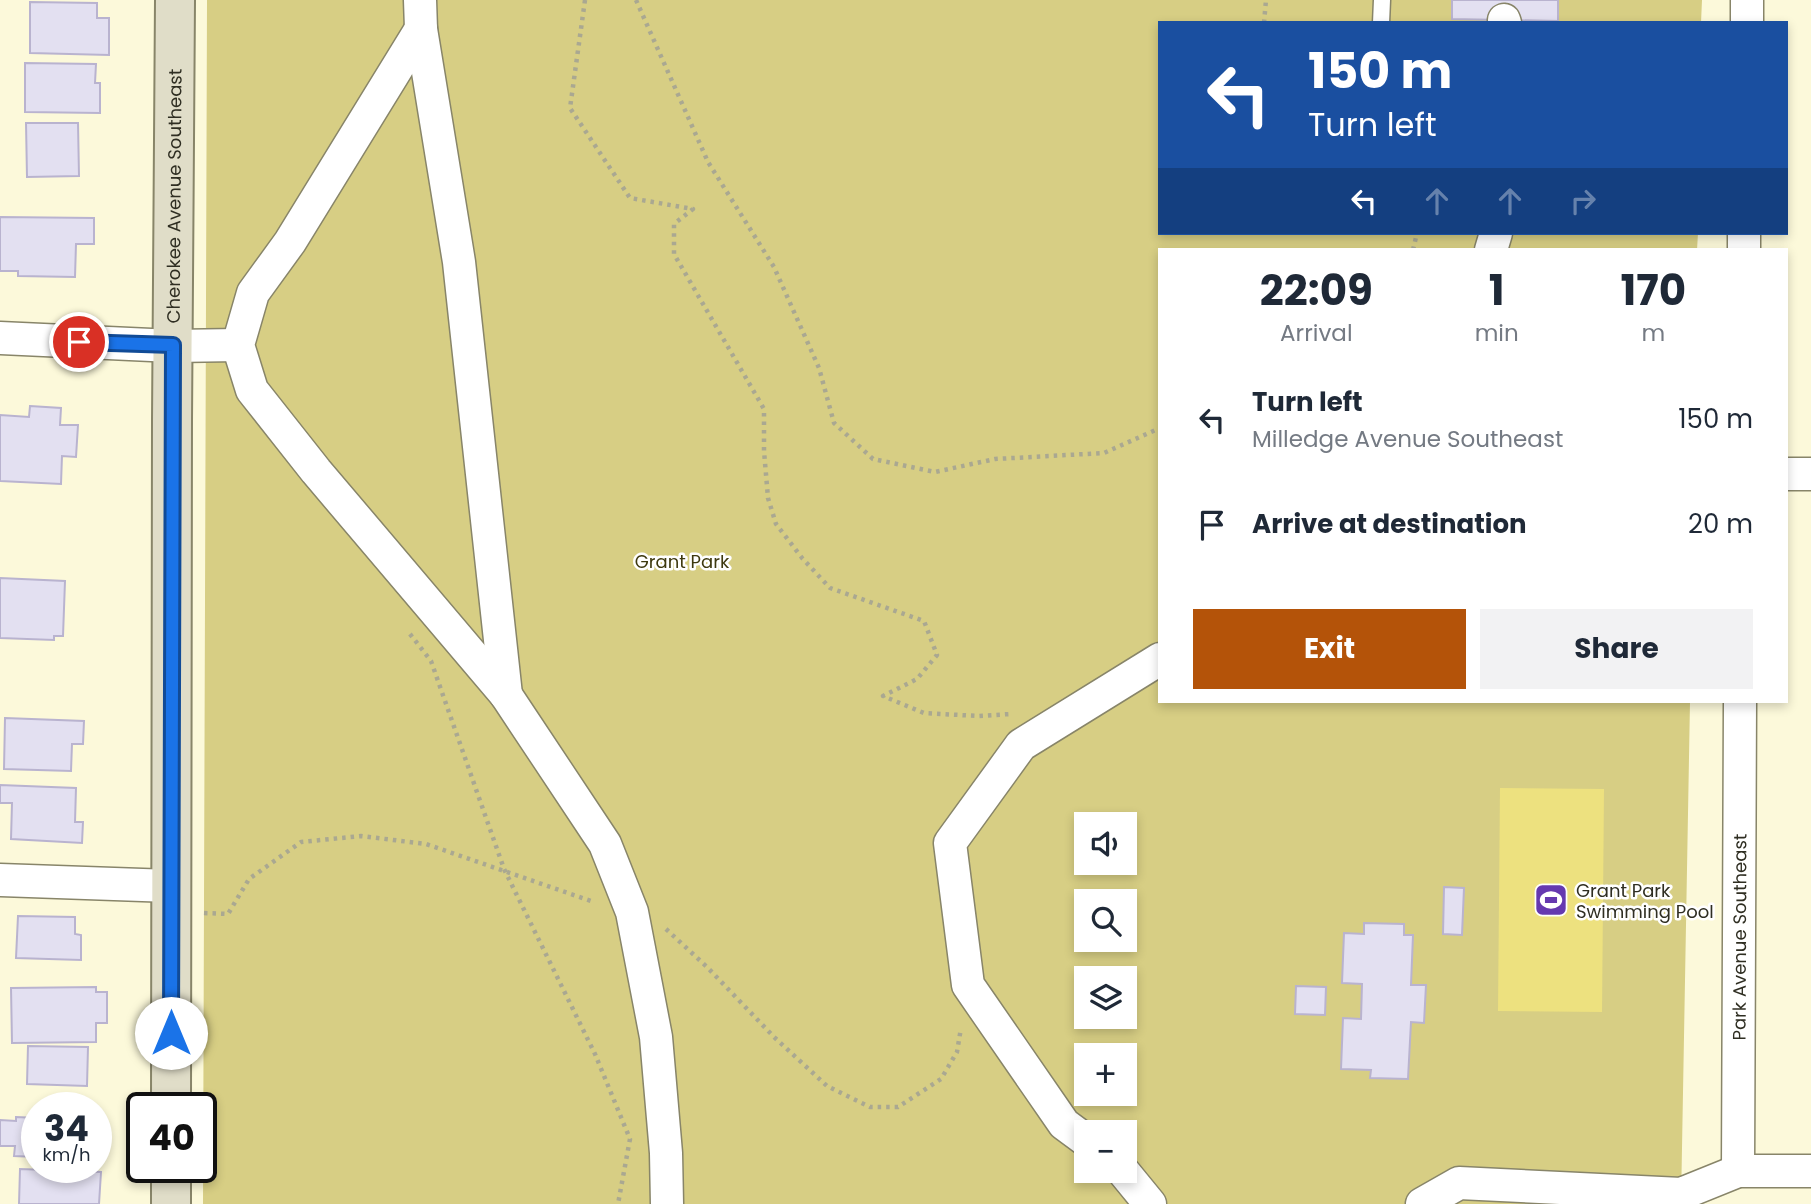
<!DOCTYPE html>
<meta charset="utf-8">
<style>
:root{--surface:#fff;--page:#f2f2f3;--text:#1f2937;--muted:#747a83;--accent:#b45309}
body{margin:0;font-family:Poppins,sans-serif;background:var(--page);color:var(--text);height:100vh;display:flex;flex-direction:column;font-size:26px;white-space:nowrap}
*{box-sizing:border-box;margin:0}
p{font-size:23px;color:var(--muted)}
.icon{flex:none;width:38px;height:38px;fill:none;stroke:currentColor;stroke-width:2;stroke-linecap:round;stroke-linejoin:round}
.map{position:relative;flex:1;overflow:hidden}
.panel{position:absolute;left:1158px;top:248px;width:630px;height:455px;display:flex;flex-direction:column;background:var(--surface);border-radius:0px;box-shadow:0 4px 10px #0003}
.panel>*{flex:none}
.top-card{position:absolute;left:1158px;top:21px;width:630px;height:214px;border-radius:0px;box-shadow:0 4px 10px #0003;background:#1a4fa0;color:#fff;overflow:hidden}
.buttons{position:absolute;left:1074px;top:812px;display:grid;gap:14px}
.buttons a{display:grid;place-items:center;width:63px;height:63px;border-radius:0px;background:var(--surface);box-shadow:0 4px 10px #0003;font-size:35px}
.speed{position:absolute;left:21px;top:1092px;display:flex;gap:14px;font-size:35px;font-weight:700;text-align:center}
.speed>*{display:grid;place-content:center;width:91px;height:91px;border-radius:50%;background:var(--surface);box-shadow:0 4px 10px #0003;line-height:1}
.speed small{font-size:18px;font-weight:400}
.speed .limit{border:4px solid #111;border-radius:10px;background:#fff;color:#111}
.pin{position:absolute;display:grid;place-items:center;width:60px;height:60px;color:#fff;margin:-30px;border:4px solid #fff;border-radius:50%;box-shadow:0 2px 7px #0007}
.me{position:absolute;width:77px;margin:-38px;rotate:0deg;stroke-linejoin:round;filter:drop-shadow(0 0 5px #0008)}
.turn{display:flex;align-items:center;gap:24px;height:147px;padding:0 35px;font-size:32px}
.turn .icon{width:91px;height:91px;stroke-width:2.5}
.turn b{display:block;font-size:49px;line-height:60px}
.lanes{display:flex;align-items:center;height:66px;padding:0 35px;background:#0003;justify-content:center;gap:35px;direction:ltr}
.lanes .off{opacity:.35}
.eta{display:flex;justify-content:space-evenly;align-items:center;height:119px;text-align:center}
.eta b{font-size:42px;font-weight:700;line-height:49px}
.action{display:flex;gap:14px;margin-top:auto;padding:14px 35px}
.action a{flex:1;height:80px;border-radius:0px;background:var(--accent);color:#fff;font-size:28px;font-weight:700;line-height:80px;text-align:center}
.action a+a{background:var(--page);color:var(--text)}
ul{padding:0;list-style:none}
li{display:flex;align-items:center;gap:21px;height:105px;padding:0 35px}
li div{flex:1}
li b{display:block;font-size:26px}
li em{font-style:normal}
.map>svg:first-child{display:block}
.green{fill:#d7ce84;fill-rule:evenodd}
.water{fill:#ede17f}
.building{fill:#e3e0f1;stroke:#b9b3cf;stroke-width:2}
.lines{fill:none;stroke-linecap:round;stroke-linejoin:round}
.lane-casing{stroke:#888569;stroke-width:19}
.street-casing{stroke:#888569;stroke-width:35}
.secondary-casing{stroke:#888569;stroke-width:42}
.path{stroke:#aaa891;stroke-width:4.5;stroke-dasharray:3.5 5;stroke-linecap:butt}
.lane{stroke:#fff;stroke-width:16}
.street{stroke:#fff;stroke-width:32}
.secondary{stroke:#e0ddc8;stroke-width:38}
.route-casing{stroke:#114b97;stroke-width:18}
.route{stroke:#1a73e8;stroke-width:12}
.labels{text-anchor:middle;dominant-baseline:central;stroke-width:5;stroke-linejoin:round;paint-order:stroke}
.street-label{font-size:18px;fill:#2f2e22;stroke:#fff}
.park-label{font-size:18px;fill:#3e390f;stroke:#fff}
.poi-label{font-size:18px;fill:#2f2e22;stroke:#fff;text-anchor:start}
</style>
<div class="map">
<svg width="1811" height="1204" viewBox="0 0 1811 1204">
<rect width="100%" height="100%" fill="#fcf9da"/>
<!-- green -->
<path class="green" d="M207,0h1495l-1,23h-541v210h538l-1,17h-537v452h530l-9,502h-1478zM1087,824h38v39h-38zM1087,901h38v39h-38zM1087,978h38v39h-38zM1087,1055h38v39h-38zM1087,1132h38v39h-38z"/>
<!-- water -->
<path class="water" d="M1500,788l104,1 -2,223 -104,-1z"/>
<!-- building -->
<g class="building">
<path d="M1452,0h106v21l-106,-2z"/>
<path d="M30,2l67,1v15h12v37l-79,-2z"/>
<path d="M25,63l71,1 -1,19h5v30l-75,-1z"/>
<path d="M26,123h52l1,53 -52,1z"/>
<path d="M0,217l94,1v26h-18l-1,33 -57,-1v-5h-18z"/>
<path d="M30,406l31,2 -1,17h18l-2,32 -14,-1 -1,28 -61,-3v-66l29,2z"/>
<path d="M0,578l65,3 -2,55h-9v4l-54,-2z"/>
<path d="M5,718l79,3 -1,23h-11l-1,27 -67,-2z"/>
<path d="M0,785l76,3 -1,34h8l-1,21 -71,-4 1,-36h-12z"/>
<path d="M1444,887l20,1 -2,47 -19,-1z"/>
<path d="M18,916l57,1v17l6,1v25l-65,-2z"/>
<path d="M1364,923l40,1v11h9l-2,50h15l-2,38 -13,-1 -3,57 -38,-1 1,-8 -30,-1 2,-51 18,1 1,-35 -20,-1 2,-50 20,1z"/>
<path d="M1296,986l30,1 -1,28 -30,-1z"/>
<path d="M96,987v5h11v31h-11v19l-84,1 -1,-55z"/>
<path d="M28,1046l60,1 -1,39 -60,-2z"/>
<path d="M16,1117l21,1v39l-23,-1 1,-10h-15v-26l16,1z"/>
<path d="M20,1169l81,3 -2,32h-80z"/>
</g>
<g class="lines">
<defs>
<path id="lane" d="M1381,23l1,-23"/>
<g id="street">
<path d="M420,0l1,29 38,233 47,433"/>
<path d="M1504,20l1,3"/>
<path d="M1747,23v-23"/>
<path d="M421,29l-131,213 -37,51 -15,52 14,45 64,81 190,224 99,149 27,68 24,125 10,116 1,51"/>
<path d="M1491,250l5,-17"/>
<path d="M1744,250v-17"/>
<path d="M0,338l173,8 65,-1"/>
<path d="M1787,474h24"/>
<path d="M0,880l171,6"/>
<path d="M1087,1141l-23,-17 -96,-139 -18,-142 71,-98 139,-86"/>
<path d="M1123,1171l27,33"/>
<path id="s1" d="M1738,1171l2,-469"/>
<path d="M1422,1204l37,-21 222,11 57,-23h73"/>
</g>
<g id="secondary">
<path id="s2" d="M171,1108l1,-688 3,-420"/>
<path d="M171,1167v37"/>
</g>
</defs>
<!-- lane casing -->
<use href="#lane" class="lane-casing"/>
<!-- street casing -->
<use href="#street" class="street-casing"/>
<!-- secondary casing -->
<use href="#secondary" class="secondary-casing"/>
<!-- path -->
<g class="path">
<path d="M585,0l-15,108 60,90 63,11 -19,15v30l90,155v42l4,47 8,26 26,34 28,30 94,33 13,34 -20,24 -34,17 41,17 54,3 33,-2"/>
<path d="M636,0l72,162 66,105 45,101 15,55 39,36 62,13 60,-13 109,-6 56,-25"/>
<path d="M1264,23l2,-23"/>
<path d="M1413,250l4,-17"/>
<path d="M410,634l21,27 73,208 91,185 35,85 -12,65"/>
<path d="M204,913l24,1 21,-35 52,-37 60,-6 65,8 168,58"/>
<path d="M666,929l41,38 67,70 53,49 43,21h28l43,-28 16,-27 4,-24"/>
</g>
<!-- lane -->
<use href="#lane" class="lane"/>
<!-- street -->
<use href="#street" class="street"/>
<!-- secondary -->
<use href="#secondary" class="secondary"/>
</g>
<g class="lines">
<defs>
<path id="route" d="M79,342l94,3 -2,688"/>
</defs>
<!-- route casing -->
<use href="#route" class="route-casing"/>
<!-- route -->
<use href="#route" class="route"/>
</g>
<!-- icons -->
<defs>
<symbol id="stadium-square" viewBox="-11 -11 22 22"><rect x="-9" y="-9" width="18" height="18" rx="4" fill="#6539b0" stroke="#fff"/><path d="M0-5a6.5 5 0 1 0 0 10a6.5 5 0 1 0 0-10ZM-3.5-1.8h7v3.6h-7Z" fill="#fff"/></symbol>
</defs>
<g fill-rule="evenodd">
<use href="#stadium-square" x="1532" y="881" width="38" height="38"/>
</g>
<g class="labels">
<!-- street labels -->
<g class="street-label">
<text stroke="none"><textPath href="#s2" startOffset="912">Cherokee Avenue Southeast</textPath></text>
<text stroke="none"><textPath href="#s1" startOffset="234">Park Avenue Southeast</textPath></text>
</g>
<!-- park labels -->
<g class="park-label">
<text x="682" y="561">Grant Park</text>
</g>
<!-- poi labels -->
<g class="poi-label">
<text x="1576" y="890">Grant Park<tspan x="1576" dy="21">Swimming Pool</tspan></text>
</g>
</g>
</svg>
<div class="buttons">
<a><svg class="icon" aria-label="sound" viewBox="0 0 24 24"><path d="M4 9h4l5-4v14l-5-4H4zM17 9q2 3 0 6"/></svg></a>
<a><svg class="icon" aria-label="search" viewBox="0 0 24 24"><circle cx="10" cy="10" r="6"/><path d="M15 15l6 6"/></svg></a>
<a><svg class="icon" aria-label="layers" viewBox="0 0 24 24"><path d="M12 4l9 5-9 5-9-5zM3 14l9 5 9-5"/></svg></a>
<a>+</a>
<a>−</a>
</div>
<div class="speed"><div>34<small>km/h</small></div><div class="limit">40</div></div>
<div class="pin" style="left:79px;top:342px;background:#d93025"><svg class="icon" aria-label="arrive" viewBox="0 0 24 24"><path d="M6 21V4h12l-3 4 3 4H6"/></svg></div>
<svg class="me" style="left:171px;top:1033px" viewBox="-20 -20 40 40"><circle r="19" fill="#fff"/><path d="M0-13L10 11 0 6-10 11z" fill="#1a73e8"/></svg>
<div class="top-card">
<div class="turn"><svg class="icon" aria-label="left" viewBox="0 0 24 24"><path d="M17 20v-9H6M10 6l-5 5 5 5"/></svg><div><b>150 m</b>Turn left</div></div>
<div class="lanes"><svg class="icon" aria-label="left" viewBox="0 0 24 24"><path d="M17 20v-9H6M10 6l-5 5 5 5"/></svg><svg class="icon off" aria-label="ahead" viewBox="0 0 24 24"><path d="M12 20V5M6 11l6-6 6 6"/></svg><svg class="icon off" aria-label="ahead" viewBox="0 0 24 24"><path d="M12 20V5M6 11l6-6 6 6"/></svg><svg class="icon off" aria-label="right" viewBox="0 0 24 24"><path d="M7 20v-9h11M14 6l5 5-5 5"/></svg></div>
</div>
<section class="panel">
<div class="eta">
<div><b>22:09</b><p>Arrival</p></div>
<div><b>1</b><p>min</p></div>
<div><b>170</b><p>m</p></div>
</div>
<ul>
<li><svg class="icon" aria-label="left" viewBox="0 0 24 24"><path d="M17 20v-9H6M10 6l-5 5 5 5"/></svg><div><b>Turn left</b><p>Milledge Avenue Southeast</p></div><em>150 m</em></li>
<li><svg class="icon" aria-label="arrive" viewBox="0 0 24 24"><path d="M6 21V4h12l-3 4 3 4H6"/></svg><div><b>Arrive at destination</b></div><em>20 m</em></li>
</ul>
<div class="action"><a>Exit</a><a>Share</a></div>
</section>
</div>
